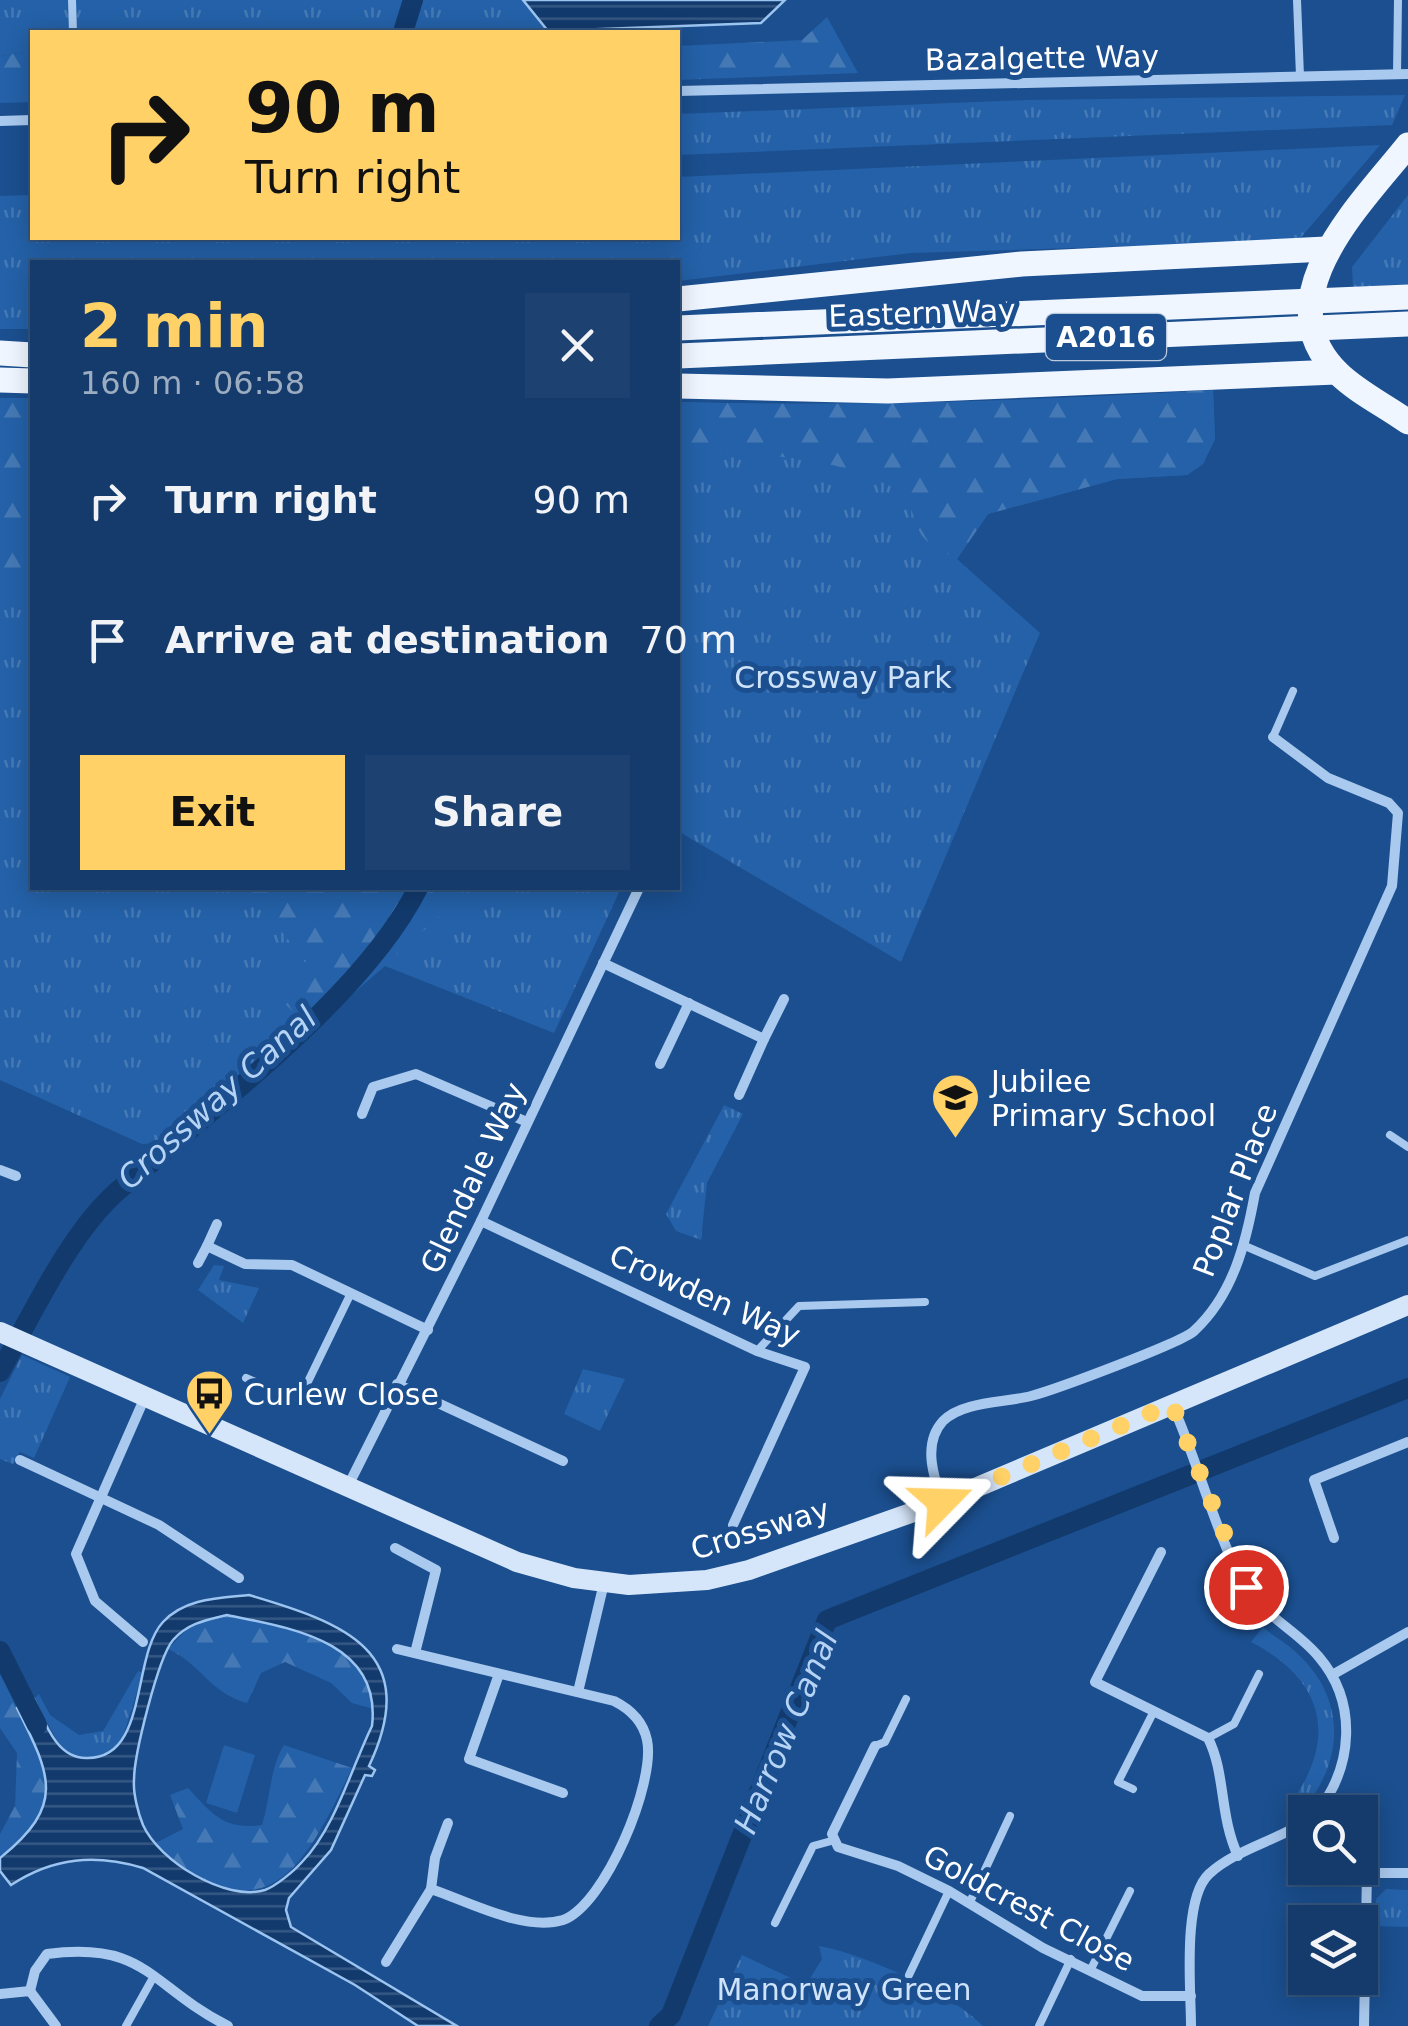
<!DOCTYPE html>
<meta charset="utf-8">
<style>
:root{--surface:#143b6b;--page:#1d4271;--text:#f1f3f6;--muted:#9dadc1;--line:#33557e;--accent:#ffd166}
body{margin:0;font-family:"DejaVu Sans",sans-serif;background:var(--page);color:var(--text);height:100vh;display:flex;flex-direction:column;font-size:38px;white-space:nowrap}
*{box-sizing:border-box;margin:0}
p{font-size:32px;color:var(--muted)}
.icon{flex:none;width:55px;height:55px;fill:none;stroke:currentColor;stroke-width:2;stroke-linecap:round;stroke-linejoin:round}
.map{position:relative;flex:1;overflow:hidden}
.panel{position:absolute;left:30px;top:260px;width:650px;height:630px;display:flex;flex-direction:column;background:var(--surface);border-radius:0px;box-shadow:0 5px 25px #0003,0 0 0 2px var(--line)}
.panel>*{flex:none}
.guide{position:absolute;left:30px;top:30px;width:650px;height:210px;border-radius:0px;box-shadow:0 5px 25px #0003,0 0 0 2px var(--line);background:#ffd166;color:#111;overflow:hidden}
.tools{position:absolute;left:1288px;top:1795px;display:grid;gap:20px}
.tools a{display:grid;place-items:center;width:90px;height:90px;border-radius:0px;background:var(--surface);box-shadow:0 5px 25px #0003,0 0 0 2px var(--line);font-size:50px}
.pin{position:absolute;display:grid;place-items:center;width:85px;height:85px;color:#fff;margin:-42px;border:5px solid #fff;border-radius:50%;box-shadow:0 2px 10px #0007}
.me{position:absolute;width:110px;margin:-55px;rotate:68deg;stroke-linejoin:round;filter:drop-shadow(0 0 8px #0008)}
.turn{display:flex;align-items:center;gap:35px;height:210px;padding:0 50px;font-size:45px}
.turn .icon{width:130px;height:130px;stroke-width:2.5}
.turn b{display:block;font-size:70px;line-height:85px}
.round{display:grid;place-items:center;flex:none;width:105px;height:105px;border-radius:0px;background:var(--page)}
.headline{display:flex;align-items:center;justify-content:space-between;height:170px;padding:0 50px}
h1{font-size:60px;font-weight:600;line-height:75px;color:var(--accent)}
.button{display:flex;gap:20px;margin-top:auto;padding:20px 50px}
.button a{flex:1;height:115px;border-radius:0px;background:var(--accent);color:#111;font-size:40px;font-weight:600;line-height:115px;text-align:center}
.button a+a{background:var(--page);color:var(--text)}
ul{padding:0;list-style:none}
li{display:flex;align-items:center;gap:30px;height:140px;padding:0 50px}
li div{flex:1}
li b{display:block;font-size:38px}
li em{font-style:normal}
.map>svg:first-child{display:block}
.grass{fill:url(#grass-tufts)}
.forest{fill:url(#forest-firs)}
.garden{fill:#2461a8}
.water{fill:url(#water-rules);stroke:#9cc4f0;stroke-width:2.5;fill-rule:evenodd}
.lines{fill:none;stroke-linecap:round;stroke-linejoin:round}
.canal{stroke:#123a6d;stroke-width:20}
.lane{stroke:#a9c9ee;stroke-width:8}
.street{stroke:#a9c9ee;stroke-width:10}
.secondary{stroke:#d6e6fa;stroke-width:20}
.primary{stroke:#f0f6ff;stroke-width:25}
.primary-bridge{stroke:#f0f6ff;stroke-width:25}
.route{stroke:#ffd166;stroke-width:18;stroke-dasharray:0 32.4}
.labels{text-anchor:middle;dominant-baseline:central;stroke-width:10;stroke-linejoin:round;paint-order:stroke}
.shield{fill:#1b4f8f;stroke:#bbcadd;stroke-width:2.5}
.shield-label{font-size:28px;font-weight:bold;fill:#fff}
.street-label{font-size:30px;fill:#fff;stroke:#1b4f8f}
.park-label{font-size:30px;fill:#cfe3fa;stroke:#1b4f8f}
.poi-label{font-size:30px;fill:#fff;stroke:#1b4f8f;text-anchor:start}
.water-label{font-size:32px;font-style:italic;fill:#b5d3f5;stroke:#1b4f8f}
</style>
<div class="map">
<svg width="1408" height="2026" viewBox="0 0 1408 2026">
<defs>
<pattern id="grass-tufts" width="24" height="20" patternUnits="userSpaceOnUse" patternTransform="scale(2.5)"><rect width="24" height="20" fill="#2461a8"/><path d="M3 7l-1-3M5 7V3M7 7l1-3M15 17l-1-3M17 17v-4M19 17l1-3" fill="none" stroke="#4579b5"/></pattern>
<pattern id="forest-firs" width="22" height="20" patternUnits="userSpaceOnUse" patternTransform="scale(2.5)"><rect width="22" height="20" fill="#2461a8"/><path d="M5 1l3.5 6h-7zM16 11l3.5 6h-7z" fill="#4579b5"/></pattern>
<pattern id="water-rules" width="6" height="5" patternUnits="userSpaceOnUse" patternTransform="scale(2.5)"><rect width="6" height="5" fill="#123a6d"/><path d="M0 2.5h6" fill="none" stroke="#365883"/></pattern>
</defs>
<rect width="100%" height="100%" fill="#1b4f8f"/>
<!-- grass -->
<g class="grass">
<path d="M0,0h525l23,31 -516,1v19l-32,5z"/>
<path d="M1405,95l-13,30 -714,30v-41l349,-14z"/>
<path d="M1380,145l-82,96 -387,12 -233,28v-19h-646v67h-32v-133l32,-1v43h646v-61z"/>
<path d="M1408,195v89l-55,3 -1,-20z"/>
<path d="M1213,390l2,49 -12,25 -16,11 -70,4 -129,35 -31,45 83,74 -139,329 -223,-131v-429c179,5 356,-1 535,-12z"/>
<path d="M0,398h32v490h589l-67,145 -169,-67 -204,176 -39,2 -142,-64z"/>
<path d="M724,1105l19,9 -36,69 -6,57 -25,-9 -10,-17z"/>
<path d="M214,1265l10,1 -5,14 40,8 -16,35 -45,-33z"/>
<path d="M22,1355l48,22 -36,81 -14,-6 -7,12 -13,-5v-60z"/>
<path d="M583,1369l42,10 -25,52 -36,-17z"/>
<path d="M1263,1627c12,11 27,18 38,30 49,48 41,116 -7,161l-8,-8c52,-68 42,-128 -35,-168z"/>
<path d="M138,1671l5,2 -22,70 -20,16 -22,-1 -16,-7 -29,-52 5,-5 11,21 29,20 24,-4z"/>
<path d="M1386,1889l22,1v37l-33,-1 1,-27z"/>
<path d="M819,1946c43,7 134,48 164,80h-275l34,-71 64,30 16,-26z"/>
</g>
<!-- forest -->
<g class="forest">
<path d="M827,17l31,56 -180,7v-34l124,-6z"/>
<path d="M32,51v51l-32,1v-47z"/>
<path d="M1213,390l2,49 -12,25 -16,11 -70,4 -129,35 -31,45c-10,-6 -25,-12 -33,-21 -10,-11 -10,-31 -21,-42 -39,-39 -173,-48 -225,-40v-54c179,5 356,-1 535,-12z"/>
<path d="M0,398h32v194l-32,-26z"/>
<path d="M245,888h216l-22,29 -127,112 -43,-40 37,-28z"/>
<path d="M227,1615c67,13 129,17 147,94l-22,-6 -21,-20 -46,-21 -24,11 -14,30c-39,-11 -44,-38 -79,-54l26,-27z"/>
<path d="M0,1674c23,45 71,110 31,159 -8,10 -22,18 -31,25v-24l15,-28 2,-53 -17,-25z"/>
<path d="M284,1745l68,23c-49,103 -86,173 -198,76l29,-15 -13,-34 18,-7c25,27 36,42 74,37 8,-25 8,-58 22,-80z"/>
</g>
<!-- garden -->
<path class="garden" d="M224,1745l31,10 -18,58 -31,-10z"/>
<!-- water -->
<g class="water">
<path d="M523,0h262l-24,23 -213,8z"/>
<path d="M249,1595c95,28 174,56 120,171l6,4 -3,6 -7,-1 -34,75 -42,48 -3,12 5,17 166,99h-39l-63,-41 -212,-117c-48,-14 -89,-11 -132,17l-11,-14v-13c66,-53 51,-82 17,-150l17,-9c11,23 22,59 52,59 63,2 45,-102 77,-136 22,-24 56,-24 86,-27zM227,1615c64,13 155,26 145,111 -21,43 -37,102 -70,136 -8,9 -26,24 -37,28 -39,12 -106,-29 -122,-65 -5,-12 -10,-32 -9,-45 0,-25 24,-122 39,-140 15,-17 33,-20 54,-25z"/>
</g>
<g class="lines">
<!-- canal -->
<g class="canal">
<path d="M403,32l10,-32"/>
<path d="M0,1372c33,-59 77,-156 133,-193 90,-81 231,-184 285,-291"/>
<path d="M0,1651l37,74"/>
<path d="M659,2026l12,-11 156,-395 581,-232"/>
</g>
<!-- lane -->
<g class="lane">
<path d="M72,0l1,32"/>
<path d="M1297,0l3,76"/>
<path d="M1397,74l1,-74"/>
<path d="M1273,737l20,-46"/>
<path d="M1390,1135l18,12"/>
<path d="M1245,1246l70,30 93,-36"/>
<path d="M757,1351l42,-45 126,-4"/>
<path d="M246,1378l46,20 9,-2 50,-103"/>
<path d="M1208,1738l26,-14 25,-50"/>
<path d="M875,1746l10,-4 21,-43"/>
<path d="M1133,1789l-15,-7 36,-71"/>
<path d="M970,1902l40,-86"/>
<path d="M775,1923l38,-77 22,-6"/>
<path d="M1091,1969l39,-78"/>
<path d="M909,1975l40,-84"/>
<path d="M126,2026l28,-50"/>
<path d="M1039,2026l32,-67"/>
</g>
<!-- street -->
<g class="street">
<path d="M678,91l730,-17"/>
<path d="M0,121l32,-1"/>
<path d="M603,963l161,76 20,-40"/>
<path d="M660,1064l29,-61"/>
<path d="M739,1095l25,-56"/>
<path d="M362,1114l11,-27 43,-13 111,48"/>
<path d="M0,1170l16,6"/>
<path d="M481,1221l276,130 48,16 -72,158"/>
<path d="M207,1246l10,-22"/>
<path d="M198,1263l9,-17 38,18 47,1 136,65"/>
<path d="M397,1384l166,77"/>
<path d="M1172,1404c25,55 43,128 71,178 19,34 53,47 76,75 39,46 34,110 -2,155"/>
<path d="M20,1460l139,65 80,53"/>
<path d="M347,1488l134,-267 158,-333"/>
<path d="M942,1502c-8,-25 -20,-58 1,-81 20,-20 61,-18 88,-25 23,-6 150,-53 163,-65 39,-36 52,-88 61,-138l137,-307 6,-73 -9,-10 -61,-25 -55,-41"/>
<path d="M1334,1538l-20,-58 94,-38"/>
<path d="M395,1548l41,22 -21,83"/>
<path d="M1161,1552l-66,130 113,56c18,36 11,77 30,118"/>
<path d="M143,1642l-48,-41 -19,-47 69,-157"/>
<path d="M397,1649l217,52c16,8 29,20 33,39 9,42 -42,165 -84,180 -39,12 -96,-19 -132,-31"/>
<path d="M499,1674l-30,85 94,34"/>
<path d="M1332,1675l76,-43"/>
<path d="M578,1692l26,-109"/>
<path d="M875,1746l-43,88 6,13 60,19 51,25 94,57 99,48h49"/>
<path d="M1359,1868l8,5h41"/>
<path d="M386,1962l45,-73 4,-31 13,-35"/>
<path d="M30,1991l5,-20 12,-17c100,-13 102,32 181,72"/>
<path d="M0,1994l30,-3 26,35"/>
<path d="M1191,2026c0,-36 -9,-127 18,-152 26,-24 66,-33 96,-52"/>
<path d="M1364,2026l3,-153"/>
</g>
<!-- secondary -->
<path class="secondary" d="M0,1332l517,230 57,16 55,7 78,-5 42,-10 193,-68 466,-197"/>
<!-- primary -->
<g class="primary">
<path d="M678,299l344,-35 304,-15"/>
<path d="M678,328l730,-31"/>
<path d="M0,353l32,2"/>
<path d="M678,356l730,-32"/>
<path d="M0,380l32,1"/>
<path d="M678,386l210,5 448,-19"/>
</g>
<!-- primary-bridge -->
<path class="primary-bridge" d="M1408,145c-46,58 -146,154 -70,228 19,19 48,33 70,49"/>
</g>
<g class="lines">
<!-- route -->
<path class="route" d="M942,1502l230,-98 74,183"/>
</g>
<!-- icons -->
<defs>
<symbol id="school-pin" viewBox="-11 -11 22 30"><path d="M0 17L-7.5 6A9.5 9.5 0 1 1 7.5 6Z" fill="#ffd166" stroke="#1b4f8f"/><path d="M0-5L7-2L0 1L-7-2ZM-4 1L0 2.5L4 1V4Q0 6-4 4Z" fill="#111"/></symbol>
<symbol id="bus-pin" viewBox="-11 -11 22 30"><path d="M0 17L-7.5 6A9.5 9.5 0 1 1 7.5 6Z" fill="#ffd166" stroke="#1b4f8f"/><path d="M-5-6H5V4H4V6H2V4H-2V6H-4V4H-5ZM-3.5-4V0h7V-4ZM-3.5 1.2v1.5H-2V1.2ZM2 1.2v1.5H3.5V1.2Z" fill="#111"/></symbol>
</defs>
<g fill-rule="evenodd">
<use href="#school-pin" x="928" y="1070" width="55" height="75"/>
<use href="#bus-pin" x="182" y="1366" width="55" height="75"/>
</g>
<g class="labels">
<!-- shield labels -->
<rect class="shield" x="1046" y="314" width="120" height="46" rx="8"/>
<g class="shield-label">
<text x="1106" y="337">A2016</text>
</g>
<!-- street labels -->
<g class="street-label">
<text transform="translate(1042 58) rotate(-1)">Bazalgette Way</text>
<text transform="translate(922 313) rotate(-2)">Eastern Way</text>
<text transform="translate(473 1178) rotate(-65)">Glendale Way</text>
<text transform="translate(1235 1190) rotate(-69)">Poplar Place</text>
<text transform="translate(705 1295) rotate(24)">Crowden Way</text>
<text transform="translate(760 1529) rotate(-17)">Crossway</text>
<text transform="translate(1029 1908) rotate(28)">Goldcrest Close</text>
</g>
<!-- park labels -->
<g class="park-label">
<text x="843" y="677">Crossway Park</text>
<text x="844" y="1989">Manorway Green</text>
</g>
<!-- poi labels -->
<g class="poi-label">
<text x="991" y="1081">Jubilee<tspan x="991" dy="34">Primary School</tspan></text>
<text x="244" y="1394">Curlew Close</text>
</g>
<!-- water labels -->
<g class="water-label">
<text transform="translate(217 1098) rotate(-42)">Crossway Canal</text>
<text transform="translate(786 1732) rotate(-67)">Harrow Canal</text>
</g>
</g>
</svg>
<div class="tools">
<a><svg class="icon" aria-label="search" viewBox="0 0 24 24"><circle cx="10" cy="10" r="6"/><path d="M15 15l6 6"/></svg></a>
<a><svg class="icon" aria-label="layers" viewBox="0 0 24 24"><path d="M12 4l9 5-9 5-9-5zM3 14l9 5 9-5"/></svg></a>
</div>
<div class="pin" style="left:1246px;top:1587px;background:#d93025"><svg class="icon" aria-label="arrive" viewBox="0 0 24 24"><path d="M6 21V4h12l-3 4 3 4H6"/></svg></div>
<svg class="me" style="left:942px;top:1502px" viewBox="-20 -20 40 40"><path d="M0-17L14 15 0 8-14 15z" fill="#ffd166" stroke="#fff" stroke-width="4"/></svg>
<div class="guide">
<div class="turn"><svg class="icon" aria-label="right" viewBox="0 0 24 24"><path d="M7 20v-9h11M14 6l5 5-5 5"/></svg><div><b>90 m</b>Turn right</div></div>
</div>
<section class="panel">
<div class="headline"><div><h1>2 min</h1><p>160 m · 06:58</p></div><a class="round"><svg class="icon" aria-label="close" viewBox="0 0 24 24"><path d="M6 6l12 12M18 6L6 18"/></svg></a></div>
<ul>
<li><svg class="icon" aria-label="right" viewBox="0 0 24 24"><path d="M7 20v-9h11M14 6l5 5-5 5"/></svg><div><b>Turn right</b></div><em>90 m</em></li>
<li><svg class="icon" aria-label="arrive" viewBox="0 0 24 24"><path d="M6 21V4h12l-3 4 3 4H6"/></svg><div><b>Arrive at destination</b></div><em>70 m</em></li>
</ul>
<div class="button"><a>Exit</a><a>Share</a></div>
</section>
</div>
